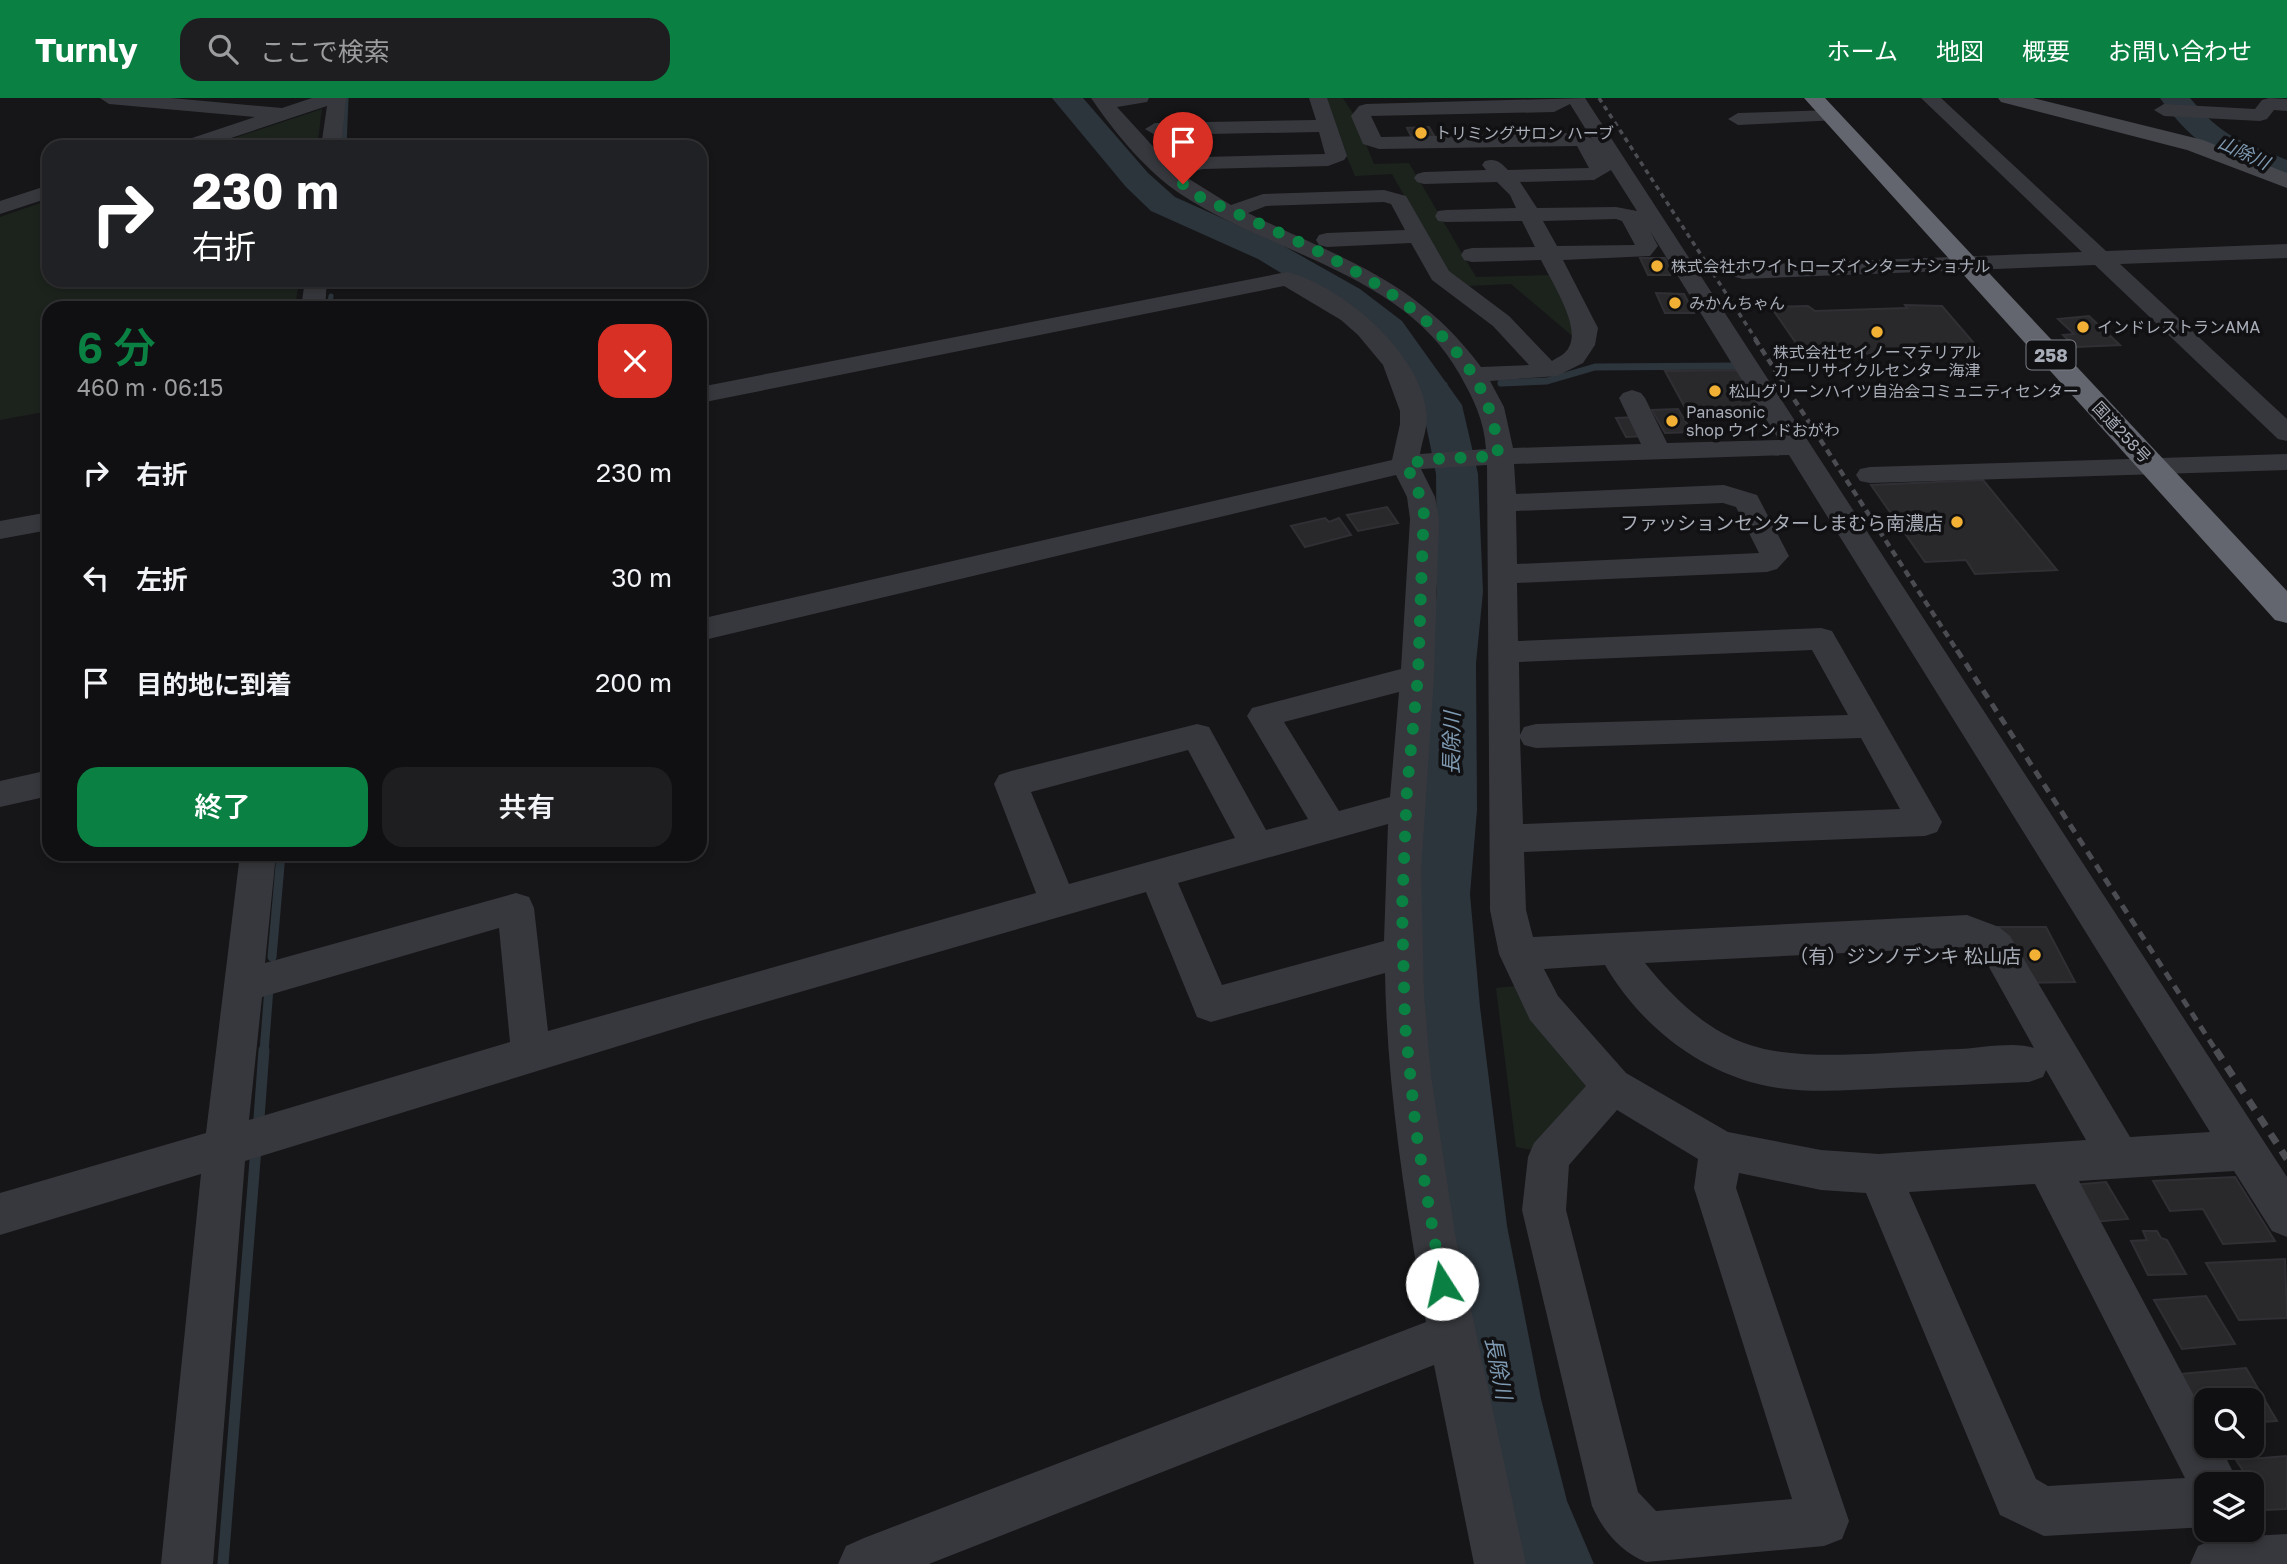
<!DOCTYPE html>
<html lang="ja">
<meta charset="utf-8">
<style>
:root{--surface:#101012;--page:#1e1e20;--text:#f1f3f6;--muted:#9c9d9f;--line:#303032;--accent:#0b8043}
body{margin:0;font-family:"Golos Text","Noto Sans JP",sans-serif;background:var(--page);color:var(--text);height:100vh;display:flex;flex-direction:column;font-size:26px;white-space:nowrap}
*{box-sizing:border-box;margin:0}
p{font-size:23px;color:var(--muted)}
.icon{flex:none;width:38px;height:38px;fill:none;stroke:currentColor;stroke-width:2;stroke-linecap:round;stroke-linejoin:round}
.map{position:relative;flex:1;overflow:hidden}
.side{position:absolute;left:42px;top:203px;width:665px;height:560px;display:flex;flex-direction:column;background:var(--surface);border-radius:21px;box-shadow:0 4px 10px #0003,0 0 0 2px var(--line)}
.side>*{flex:none}
.guide{position:absolute;left:42px;top:42px;width:665px;height:147px;border-radius:21px;box-shadow:0 4px 10px #0003,0 0 0 2px var(--line);background:#202124;color:#fff;overflow:hidden}
.fabs{position:absolute;left:2194px;top:1290px;display:grid;gap:14px}
.fabs a{display:grid;place-items:center;width:70px;height:70px;border-radius:14px;background:var(--surface);box-shadow:0 4px 10px #0003,0 0 0 2px var(--line);font-size:35px}
.pin{position:absolute;display:grid;place-items:center;width:60px;height:60px;color:#fff;margin:-72px -30px;border-radius:50% 50% 50% 0;rotate:-45deg;box-shadow:0 0 7px #0007}
.pin .icon{rotate:45deg}
.me{position:absolute;width:77px;margin:-38px;rotate:350deg;stroke-linejoin:round;filter:drop-shadow(0 0 5px #0008)}
.turn{display:flex;align-items:center;gap:24px;height:147px;padding:0 35px;font-size:32px}
.turn .icon{width:91px;height:91px;stroke-width:2.5}
.turn b{display:block;font-size:49px;line-height:60px}
.round{display:grid;place-items:center;flex:none;width:74px;height:74px;border-radius:21px;background:var(--page)}
.headline{display:flex;align-items:center;justify-content:space-between;height:119px;padding:0 35px}
h1{font-size:42px;font-weight:600;line-height:52px;color:var(--accent)}
.cta{display:flex;gap:14px;margin-top:auto;padding:14px 35px}
.cta a{flex:1;height:80px;border-radius:21px;background:var(--accent);color:#fff;font-size:28px;font-weight:600;line-height:80px;text-align:center}
.cta a+a{background:var(--page);color:var(--text)}
ul{padding:0;list-style:none}
li{display:flex;align-items:center;gap:21px;height:105px;padding:0 35px}
li div{flex:1}
li b{display:block;font-size:26px}
li em{font-style:normal}
header{display:flex;align-items:center;gap:42px;box-sizing:border-box;height:98px;padding:0 35px;background:var(--accent);color:#fff}
header strong{font-size:33px}
nav{display:flex;gap:38px;margin-inline-start:auto;font-size:24px}
.search{width:490px;height:63px;background:var(--page);display:flex;align-items:center;gap:18px;box-sizing:border-box;padding:0 24px;border-radius:21px;color:var(--muted);font-size:26px}
.map>svg:first-child{display:block}
.green{fill:#1c231d}
.lines{fill:none;stroke-linecap:round;stroke-linejoin:round}
.stream-far3{stroke:#2c353c;stroke-width:5}
.stream-far2{stroke:#2c353c;stroke-width:7}
.stream-far1{stroke:#2c353c;stroke-width:9}
.stream{stroke:#2c353c;stroke-width:11}
.river{fill:#2c353c;fill-rule:evenodd}
.building{fill:#29292c;stroke:#303034;stroke-width:2}
.street{fill:#37383d;fill-rule:evenodd}
.secondary{fill:#45474d;fill-rule:evenodd}
.highway{fill:#63666e;fill-rule:evenodd}
.rail-far3{stroke:#4a4c52;stroke-width:3.5;stroke-dasharray:5 4.5;stroke-linecap:butt}
.rail-far2{stroke:#4a4c52;stroke-width:4.5;stroke-dasharray:7 5;stroke-linecap:butt}
.rail-far1{stroke:#4a4c52;stroke-width:5;stroke-dasharray:9 7;stroke-linecap:butt}
.rail{stroke:#4a4c52;stroke-width:7;stroke-dasharray:11 9;stroke-linecap:butt}
.route{stroke:#0b8043;stroke-width:12;stroke-dasharray:0 21.6}
.poi-dot{fill:#f2b134;stroke:#111113;stroke-width:2.5}
.labels{text-anchor:middle;dominant-baseline:central;stroke-width:7;stroke-linejoin:round;paint-order:stroke}
.far-poi-label{font-size:16px;fill:#a8adb8;stroke:#111113;text-anchor:start}
.far-street-label{font-size:16px;fill:#a8adb8;stroke:#111113}
.far-water-label{font-size:18px;font-style:italic;fill:#7f9bb3;stroke:#111113}
.shield{fill:#111113;stroke:#7b7e86;stroke-width:2}
.shield-label{font-size:18px;font-weight:bold;fill:#a8adb8}
.poi-label{font-size:19px;fill:#a8adb8;stroke:#111113;text-anchor:end}
.water-label{font-size:21px;font-style:italic;fill:#7f9bb3;stroke:#111113}
</style>
<header>
<strong>Turnly</strong>
<div class="search"><svg class="icon" aria-label="search" viewBox="0 0 24 24"><circle cx="10" cy="10" r="6"/><path d="M15 15l6 6"/></svg>ここで検索</div>
<nav><a>ホーム</a><a>地図</a><a>概要</a><a>お問い合わせ</a></nav>
</header>
<div class="map">
<svg width="2287" height="1466" viewBox="0 0 2287 1466">
<rect width="100%" height="100%" fill="#161618"/>
<!-- green -->
<g class="green">
<path d="M1322,0h21l11,17 20,49 35,-1 67,114 74,-2 26,52 1,13 -66,-56 -42,2 -23,-16 -54,-96 -37,2z"/>
<path d="M322,11l-5,38h-110z"/>
<path d="M49,102v80h250l-4,28h-246v103l-49,9v-203z"/>
<path d="M1516,888l80,99 -57,66 -23,-4 -20,-159z"/>
</g>
<g class="lines">
<!-- stream-far3 -->
<g class="stream-far3">
<path d="M344,49l2,-48"/>
<path d="M332,187l1,-5"/>
<path d="M329,210l2,-12"/>
</g>
<!-- stream-far2 -->
<g class="stream-far2">
<path d="M1501,285l46,-2 48,-14 140,-1"/>
<path d="M1429,287h15"/>
</g>
<!-- stream-far1 -->
<g class="stream-far1">
<path d="M272,859l9,-103"/>
<path d="M264,954l5,-64"/>
</g>
<!-- stream -->
<g class="stream">
<path d="M259,1020l5,-68"/>
<path d="M223,1466l33,-416"/>
</g>
<!-- river -->
<g class="river">
<path d="M1052,0h31l65,75 27,24 107,48 78,44 42,32 60,84 16,69 5,118 -7,71 1,147 -7,84 10,113 27,219 34,173 26,102 27,63h-80l-24,-59 -23,-106 -28,-173 -19,-219 -6,-113 9,-84 5,-147 9,-71 -1,-118 -14,-69 -46,-68 -42,-32 -76,-46 -107,-48 -25,-24z"/>
<path d="M2160,0h30c33,40 51,43 97,62v20c-56,-13 -94,-34 -127,-82z"/>
</g>
</g>
<!-- building -->
<g class="building">
<path d="M1429,29l7,12 -23,1 -6,-12z"/>
<path d="M1640,160h25l9,17h-26z"/>
<path d="M1656,195l28,1 10,19h-29z"/>
<path d="M1905,207l37,1 37,43 -174,7 -34,-49 37,-1 7,5 92,-3z"/>
<path d="M2089,218l31,29 -44,2 -13,-12 11,-1 -16,-15z"/>
<path d="M1740,272l26,41 -78,2 -23,-42z"/>
<path d="M1678,311l14,23 -27,1 -13,-23z"/>
<path d="M1636,319l9,19 -19,1 -10,-19z"/>
<path d="M1983,382l74,90 -82,4 -9,-14 -41,2 -54,-77z"/>
<path d="M1387,409l11,16 -40,8 -11,-16z"/>
<path d="M1325,420l4,4 10,-4 12,17 -46,12 -14,-21z"/>
<path d="M1996,829h50l29,55 -51,1z"/>
<path d="M2235,1079l40,64 -52,3 -20,-35 -33,2 -17,-30z"/>
<path d="M2106,1084l22,37 -36,3 -21,-37z"/>
<path d="M2143,1133h14l4,7 6,2 19,34 -38,1 -17,-34 16,-1z"/>
<path d="M2285,1161l2,59 -48,2 -33,-57z"/>
<path d="M2206,1198l29,48 -53,5 -28,-49z"/>
<path d="M2246,1270l31,53 -25,2v-23h-45v23l-28,-49z"/>
<path d="M2287,1358v53l-23,1 -12,-26 -16,-24z"/>
</g>
<g class="lines">
<!-- street -->
<g class="street">
<path d="M100,0h71l111,10 30,-10h34l-5,49h-20l6,-41 -123,41h-30l3,-4 78,-26 -146,-13z"/>
<path d="M1091,0h58l-2,4 -30,5 53,58 33,-8 122,-3 -6,-22 -164,3 -10,-6 10,-6 161,-3 -7,-22h18l20,58 -3,4 -16,6 -125,3 -22,5 50,31 32,-11 121,-4 22,6 43,75 60,45 43,45c6,-4 14,-7 17,-14 12,-21 -18,-66 -28,-87l-69,2 -8,-2 -3,-5 3,-5 8,-2 63,-1 -13,-26 -76,1 -8,-1 -3,-5 3,-5 8,-1 70,-2 -6,-13 -13,-13 -73,2 -7,-2 -3,-4 3,-4 7,-2 62,-2 -4,-5 3,-4c11,-3 15,1 23,9l81,-2 -12,-22 -198,3 -16,-5 -12,-28 8,-10 7,-2 219,-6 702,1079v60l-15,-6 -38,-60 -155,10 128,239v26h13l19,38h-32v43l-163,9 -44,-21 -134,-322 -45,-3 -82,-17 -3,15 113,333 -7,18 -18,7 -178,16c-25,-10 -43,-31 -54,-56l-70,-296 6,-53 6,-14 52,-57 -56,-66 -31,-66 -9,-44 -3,-445 -66,4 14,28 4,22 -5,157 -13,195 3,123 7,82 25,164 70,324h-52l-40,-199 -505,199h-91l8,-18 18,-8 562,-216c-20,-115 -39,-232 -41,-349l-174,49 -14,-5 -51,-125 -446,129 -455,140 -32,403h-52l40,-390 -201,61v-42l206,-60 34,-279h36l-11,109 251,-70 13,4 5,11 14,123 488,-138 -42,-109 5,-9 12,-4 186,-47 12,3 57,103 42,-11 -61,-103 5,-8 149,-39 9,-150 -3,-22 -11,-22 -696,166v-22l692,-159 8,-36v-13l-17,-46 -25,-30 -17,-15 -57,-34 -584,117v-16l587,-115c56,14 137,83 140,145 0,12 -5,24 -7,37l66,-5c-2,-29 -12,-49 -26,-74 -55,-101 -188,-121 -278,-180 -36,-24 -67,-62 -91,-97zM1570,6l25,40 -4,-6 -20,-5 -190,4 -10,-21 183,-4zM1611,72l26,41 -21,-4 -79,1 -17,-26 74,-2zM1384,104l7,2 14,26 -78,3 -8,2 -3,5 3,5 8,2 84,-4 21,37 61,46 36,39 -48,2c-65,-88 -140,-108 -233,-154l18,-7zM1616,121l6,2 13,24 -78,1 -14,-25zM1650,133l129,209 -112,3 -22,-45 -4,-5 -9,-3 -9,3 -4,5 22,46 -128,4 -9,-41 -14,-26 67,-5 26,-13 12,-18 3,-17 -35,-68 87,-4 8,-10zM1789,357l421,677 -80,5 -120,-201 -11,-9 -32,-12 -434,22 -7,-27 -2,-58 401,-16 12,-4 5,-10 -110,-191 -11,-3 -303,13 -1,-58 250,-11 10,-3 12,-13 -32,-61 -33,-10 -208,9 -2,-30zM1723,405l13,4 23,46 -242,11 -1,-53zM1812,552l36,65 -312,9 -12,3 -4,8 -1,-73zM1399,594l-9,105 -51,14 -55,-89zM1520,640l4,7 12,3 325,-10 39,71 -377,15zM1188,652l47,88 -166,46 -38,-92zM1388,726l-4,117 -162,44 -44,-102zM499,830l11,114 -261,78 13,-123zM1966,849l18,11 50,90c-18,-7 -55,0 -75,1 -59,2 -155,14 -209,-4 -42,-13 -78,-48 -105,-82zM1605,867c35,60 94,107 162,121 40,8 83,4 123,2 46,-2 93,-4 139,-6l14,-5 3,-7 40,70 -207,14 -58,-4 -93,-18 -102,-59 -68,-77 -14,-27zM1617,1012l81,49 -4,29 98,311 -136,12 -18,-19 -72,-282 3,-45zM2035,1086l150,294 -137,8 -12,-7 -127,-287z"/>
<path d="M1921,0h20l165,153 181,-7v14l-167,6 167,155v22l-9,-2 -183,-174 -352,14 -8,-2 -3,-5 3,-5 8,-2 339,-13z"/>
<path d="M2269,0l18,1v12l-13,-1 -7,9 -7,2 -96,-5 -10,-6 10,-6 91,5 7,-9z"/>
<path d="M1831,12l7,2 3,4 -3,4 -100,5 -10,-6 10,-6z"/>
<path d="M49,87v13l-49,16v-13z"/>
<path d="M305,182h22l-2,28h-24z"/>
<path d="M2287,356v16l-417,13 -10,-2 -4,-6 4,-6 10,-2z"/>
<path d="M49,414v18l-49,9v-18z"/>
<path d="M49,672v26l-49,11v-26z"/>
<path d="M2287,1436v30h-97l8,-18 18,-8z"/>
</g>
<!-- secondary -->
<path class="secondary" d="M1998,0h35l170,42 84,33v15l-100,-38 -186,-48z"/>
<!-- highway -->
<path class="highway" d="M1804,0h21l462,493v32l-12,-3z"/>
<!-- rail-far3 -->
<path class="rail-far3" d="M1599,0l158,243"/>
<!-- rail-far2 -->
<path class="rail-far2" d="M1755,241l203,313"/>
<!-- rail-far1 -->
<path class="rail-far1" d="M1957,552l260,402"/>
<!-- rail -->
<path class="rail" d="M2216,952l71,109"/>
</g>
<g class="lines">
<!-- route -->
<path class="route" d="M1183,86l17,13c111,51 292,116 298,259l-67,3 -25,5 18,41 -6,171 -11,113 -5,120 3,115 11,107 26,153"/>
</g>
<!-- markers -->
<g class="poi-dot">
<circle cx="1421" cy="35" r="7"/>
<circle cx="1657" cy="168" r="7"/>
<circle cx="1675" cy="205" r="7"/>
<circle cx="2083" cy="229" r="7"/>
<circle cx="1877" cy="234" r="7"/>
<circle cx="1715" cy="293" r="7"/>
<circle cx="1672" cy="323" r="7"/>
<circle cx="1957" cy="424" r="7"/>
<circle cx="2035" cy="857" r="7"/>
</g>
<g class="labels">
<!-- far-poi labels -->
<g class="far-poi-label">
<text x="1435" y="35">トリミングサロン ハーブ</text>
<text x="1671" y="168">株式会社ホワイトローズインターナショナル</text>
<text x="1689" y="205">みかんちゃん</text>
<text x="2097" y="229">インドレストランAMA</text>
<text x="1877" y="254" text-anchor="middle">株式会社セイノーマテリアル<tspan x="1877" dy="18">カーリサイクルセンター海津</tspan></text>
<text x="1729" y="293">松山グリーンハイツ自治会コミュニティセンター</text>
<text x="1686" y="314">Panasonic<tspan x="1686" dy="18">shop ウインドおがわ</tspan></text>
</g>
<!-- far-street labels -->
<g class="far-street-label">
<text transform="translate(2122 334) rotate(47)">国道258号</text>
</g>
<!-- far-water labels -->
<g class="far-water-label">
<text transform="translate(2244 54) rotate(25)">山除川</text>
</g>
<!-- shield labels -->
<rect class="shield" x="2026.5" y="242.5" width="49" height="29" rx="5"/>
<g class="shield-label">
<text x="2051" y="257">258</text>
</g>
<!-- poi labels -->
<g class="poi-label">
<text x="1943" y="424">ファッションセンターしまむら南濃店</text>
<text x="2021" y="857">（有）ジンノデンキ 松山店</text>
</g>
<!-- water labels -->
<g class="water-label">
<text transform="translate(1451 645) rotate(-89)">長除川</text>
<text transform="translate(1499 1270) rotate(79)">長除川</text>
</g>
</g>
</svg>
<div class="fabs">
<a><svg class="icon" aria-label="search" viewBox="0 0 24 24"><circle cx="10" cy="10" r="6"/><path d="M15 15l6 6"/></svg></a>
<a><svg class="icon" aria-label="layers" viewBox="0 0 24 24"><path d="M12 4l9 5-9 5-9-5zM3 14l9 5 9-5"/></svg></a>
</div>
<div class="pin" style="left:1183px;top:86px;background:#d93025"><svg class="icon" aria-label="arrive" viewBox="0 0 24 24"><path d="M6 21V4h12l-3 4 3 4H6"/></svg></div>
<svg class="me" style="left:1442px;top:1186px" viewBox="-20 -20 40 40"><circle r="19" fill="#fff"/><path d="M0-13L10 11 0 6-10 11z" fill="#0b8043"/></svg>
<div class="guide">
<div class="turn"><svg class="icon" aria-label="right" viewBox="0 0 24 24"><path d="M7 20v-9h11M14 6l5 5-5 5"/></svg><div><b>230 m</b>右折</div></div>
</div>
<section class="side">
<div class="headline"><div><h1>6 分</h1><p>460 m · 06:15</p></div><a class="round" style="background:#d93025;color:#fff"><svg class="icon" aria-label="close" viewBox="0 0 24 24"><path d="M6 6l12 12M18 6L6 18"/></svg></a></div>
<ul>
<li><svg class="icon" aria-label="right" viewBox="0 0 24 24"><path d="M7 20v-9h11M14 6l5 5-5 5"/></svg><div><b>右折</b></div><em>230 m</em></li>
<li><svg class="icon" aria-label="left" viewBox="0 0 24 24"><path d="M17 20v-9H6M10 6l-5 5 5 5"/></svg><div><b>左折</b></div><em>30 m</em></li>
<li><svg class="icon" aria-label="arrive" viewBox="0 0 24 24"><path d="M6 21V4h12l-3 4 3 4H6"/></svg><div><b>目的地に到着</b></div><em>200 m</em></li>
</ul>
<div class="cta"><a>終了</a><a>共有</a></div>
</section>
</div>
